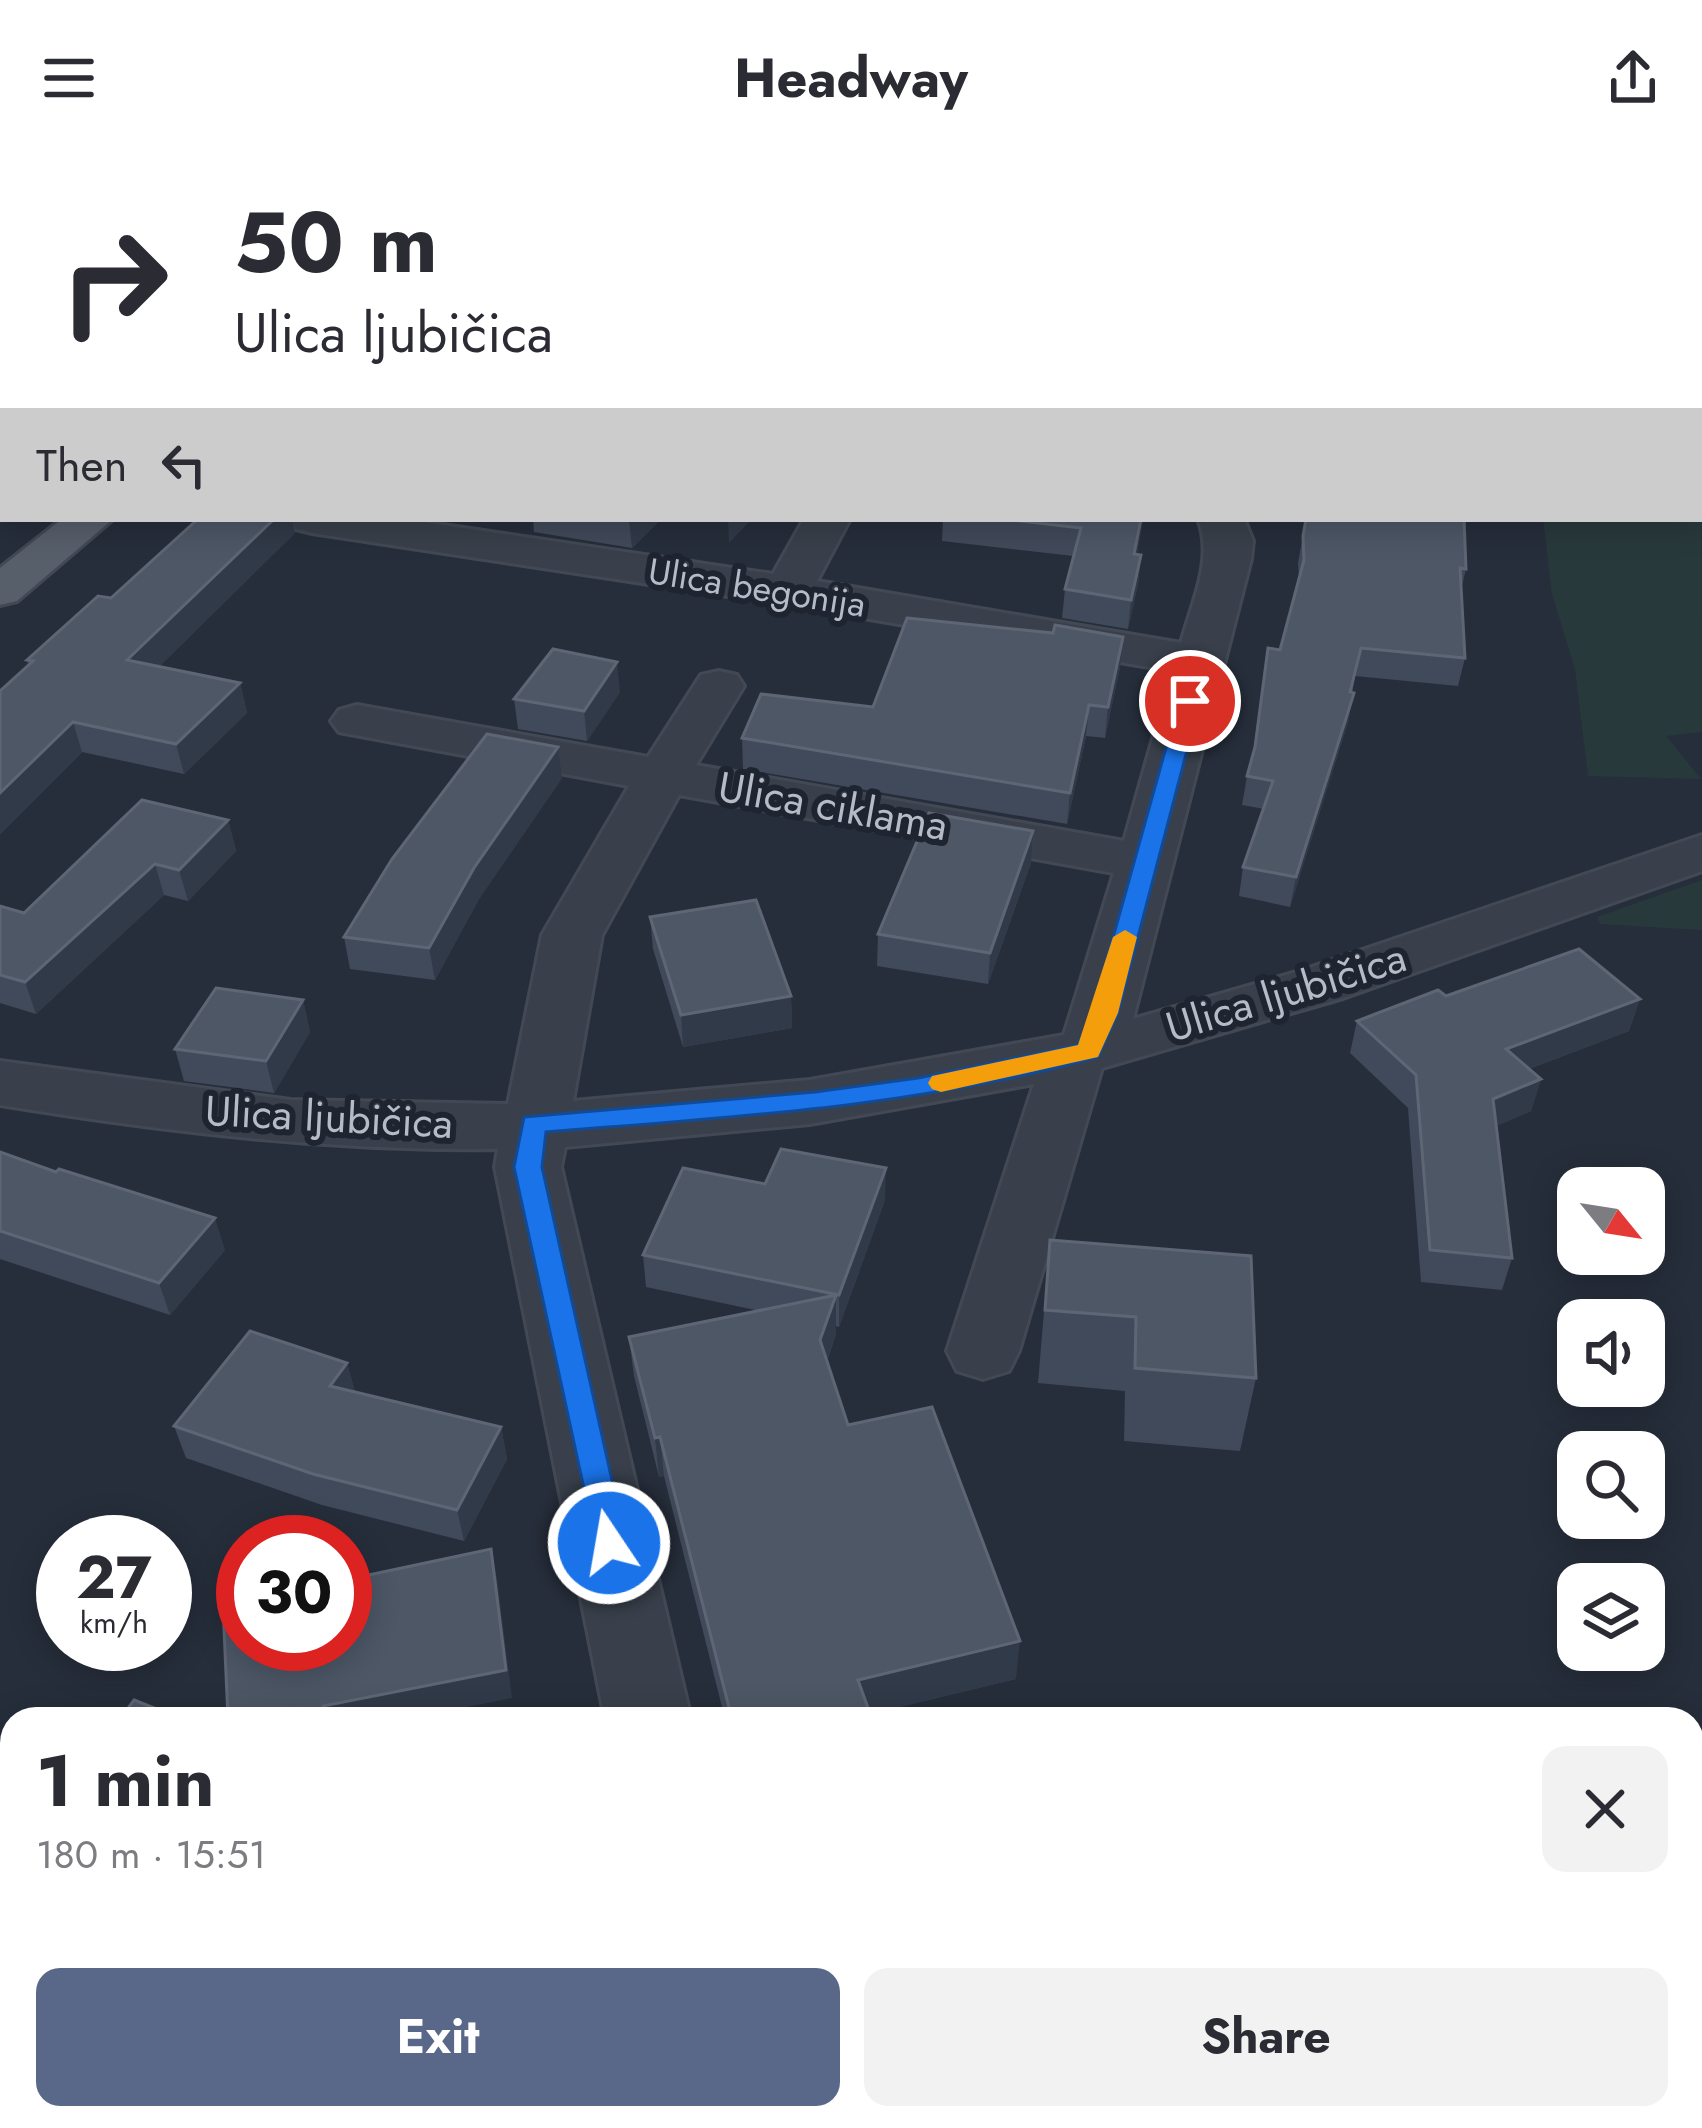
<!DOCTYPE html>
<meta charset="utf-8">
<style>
:root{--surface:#fff;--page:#f2f2f3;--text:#2b2b33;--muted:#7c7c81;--accent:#596888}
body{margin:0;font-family:Jost,sans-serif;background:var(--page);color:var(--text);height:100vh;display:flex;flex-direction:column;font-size:45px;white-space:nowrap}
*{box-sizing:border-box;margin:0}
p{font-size:39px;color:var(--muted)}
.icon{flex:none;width:66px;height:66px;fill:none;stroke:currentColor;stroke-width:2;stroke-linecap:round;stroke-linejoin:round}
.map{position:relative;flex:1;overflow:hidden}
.drawer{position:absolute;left:0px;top:1551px;width:1704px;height:423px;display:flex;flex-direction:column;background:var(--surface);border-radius:36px 36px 0 0;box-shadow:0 6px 30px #0003}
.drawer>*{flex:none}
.guide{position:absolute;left:0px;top:0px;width:1704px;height:366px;box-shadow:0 6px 30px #0003;background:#fff;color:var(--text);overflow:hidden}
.needle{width:78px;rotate:120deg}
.tools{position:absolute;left:1557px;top:1011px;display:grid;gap:24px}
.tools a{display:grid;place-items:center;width:108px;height:108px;border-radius:24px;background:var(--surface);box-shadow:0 6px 30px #0003;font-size:60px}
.speed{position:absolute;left:36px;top:1359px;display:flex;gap:24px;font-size:60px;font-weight:700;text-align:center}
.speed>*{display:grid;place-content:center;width:156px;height:156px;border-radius:50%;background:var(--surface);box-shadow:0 6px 30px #0003;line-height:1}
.speed small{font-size:30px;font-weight:400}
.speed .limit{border:18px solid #d22;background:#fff;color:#111}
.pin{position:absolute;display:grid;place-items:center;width:102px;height:102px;color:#fff;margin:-51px;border:6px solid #fff;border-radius:50%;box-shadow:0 3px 12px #0007}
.me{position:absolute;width:132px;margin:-66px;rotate:348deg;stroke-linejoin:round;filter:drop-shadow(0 0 9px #0008)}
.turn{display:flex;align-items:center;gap:42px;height:252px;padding:0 36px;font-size:54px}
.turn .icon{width:156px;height:156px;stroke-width:2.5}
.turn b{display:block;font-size:84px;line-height:102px}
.then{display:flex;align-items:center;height:114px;padding:0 36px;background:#0003;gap:24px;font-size:45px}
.round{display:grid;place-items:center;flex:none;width:126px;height:126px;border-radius:24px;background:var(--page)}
.overview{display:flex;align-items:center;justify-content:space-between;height:204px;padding:0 36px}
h1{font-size:72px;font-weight:700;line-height:90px}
.action{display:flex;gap:24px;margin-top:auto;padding:24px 36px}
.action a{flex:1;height:138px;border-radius:24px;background:var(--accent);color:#fff;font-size:48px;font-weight:700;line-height:138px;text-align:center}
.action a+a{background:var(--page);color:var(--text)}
header{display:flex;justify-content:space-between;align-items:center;height:156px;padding:0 36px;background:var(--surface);font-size:54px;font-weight:700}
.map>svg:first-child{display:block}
.green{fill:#28393c}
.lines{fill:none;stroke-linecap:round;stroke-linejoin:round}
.minor-casing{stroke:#424954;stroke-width:6}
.major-casing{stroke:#424954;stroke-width:6}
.minor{fill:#39404b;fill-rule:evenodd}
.major{fill:#575f6b;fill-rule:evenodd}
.wall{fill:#414a5a}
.shaded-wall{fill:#313a49}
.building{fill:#4d5766;stroke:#5e6675;stroke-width:3}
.route{fill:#1a73e8;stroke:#114b97;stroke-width:3}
.slow{fill:#f59e0b}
.labels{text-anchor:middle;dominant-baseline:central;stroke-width:12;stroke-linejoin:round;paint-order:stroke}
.far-street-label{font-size:36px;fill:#b5bbc7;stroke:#1e2530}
.street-label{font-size:42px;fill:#b5bbc7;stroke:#1e2530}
</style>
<header><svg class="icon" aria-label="menu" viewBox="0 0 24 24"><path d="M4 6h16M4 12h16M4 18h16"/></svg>Headway<svg class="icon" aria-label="share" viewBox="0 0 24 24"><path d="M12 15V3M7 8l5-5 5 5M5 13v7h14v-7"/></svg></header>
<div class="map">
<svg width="1702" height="1972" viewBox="0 0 1702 1972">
<rect width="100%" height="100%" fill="#262e3b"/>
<!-- green -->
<g class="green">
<path d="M1701,64l1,512 -36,4 35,43 -113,-3 -13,-107 -23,-75 -9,-75h158z"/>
<path d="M1702,724v50l-102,-6 -3,-7z"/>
</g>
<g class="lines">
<defs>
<g id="minor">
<path d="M1623,0h35l2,3h-35z"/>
<path d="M1701,41l1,1v22l-1,-1z"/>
<path d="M289,363h114l370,55 31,-55h46l-33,62 364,62c11,-41 33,-84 17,-124h46l9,22 -2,18 -118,460 167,-48 402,-136v36l-359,127 -241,70 -83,283 -10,20 -26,8 -26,-8 -10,-20 87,-267 -224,40 -245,23 -4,20 130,552h-86l-110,-552 3,-18c-169,2 -332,-17 -498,-44v-44l291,39 217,4 34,-169 87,-149 -290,-54 -8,-11 8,-11 18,-5 291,52 53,-82 18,-4 18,4 7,11 -48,79 428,76 48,-170 -384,-66 -476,-72 -16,-4zM679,639l435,78 -50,162 -254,45 -237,21 29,-166z"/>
<path d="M690,1962h98l2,10h-98z"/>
</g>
<g id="major">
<path d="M482,0h35l-37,3z"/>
<path d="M62,363h51l-96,82 -17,4v-37z"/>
</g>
</defs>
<!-- minor casing -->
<use href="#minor" class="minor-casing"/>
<!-- major casing -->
<use href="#major" class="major-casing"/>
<!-- minor -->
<use href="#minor" class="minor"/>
<!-- major -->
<use href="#major" class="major"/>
</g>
<!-- wall -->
<g class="wall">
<path d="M1423,0h153l-1,3h-135z"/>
<path d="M533,363h128l-29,29 -98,-16z"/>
<path d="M943,363h200l-6,35 4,1 -3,29 -10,45 -66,-11 3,-29 8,-33 -131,-15z"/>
<path d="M1306,363l160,50 -5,21 4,68 -7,28 -103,-10 -7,46 -58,185 -51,-11 4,-29 21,-58 -22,-4 5,-29 7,-23 14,-105 12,2 19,-71 -1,-16z"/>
<path d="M295,377l-136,133 81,17 7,30 -63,61 -102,-22 -82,82v-143l28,-26 -1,-5 84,-62z"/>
<path d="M1120,511l-15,71 -19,-2 -19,88 -324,-55 -1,-31 131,-31z"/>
<path d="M620,536l-33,49 -69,-12 -4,-30z"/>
<path d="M562,622l-83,121 -44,81 -85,-11 -6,-32z"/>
<path d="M228,664l8,31 -48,50 -24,-6 -128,119 -36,-11v-97l24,7z"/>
<path d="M1031,707l-43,121 -111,-18 1,-32z"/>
<path d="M650,761l141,79 1,32 -109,19 -30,-98z"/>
<path d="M1446,840l194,3 -11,32 -100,38 12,10 -10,32 -35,15 16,132 -10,32 -81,-8 -13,-174 -58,-55 7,-32z"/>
<path d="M303,844l7,32 -36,61 -90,-12 -9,-32z"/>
<path d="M0,996l225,98 -55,65 -170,-56z"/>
<path d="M765,1028l120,16 -46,127 -3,-1v8l-9,27 21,64 168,254 -146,35 2,5h-147l-61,-243 -5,1 -25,-101 -5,-39 131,-26 -114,-24 -3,-32z"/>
<path d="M1050,1084l206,138 -16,73 -116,-10 1,-50 -87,-8z"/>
<path d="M347,1207l8,29 146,35 6,32 -43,82 -142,-36 -136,-47 -12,-32z"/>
<path d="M1692,1645l10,1v302l-10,-1z"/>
</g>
<!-- shaded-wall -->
<g class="shaded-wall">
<path d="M368,0h31l-4,3h-30z"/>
<path d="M3,285v39l-3,2v-39z"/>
<path d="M274,363h18l3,14 -159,157 -9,-30z"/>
<path d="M661,363l-29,29 -3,-28z"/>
<path d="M728,363h24l-23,24z"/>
<path d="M1141,363h2l-2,12 -10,52 3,-29z"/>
<path d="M1141,399l-3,29 -10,45 3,-29z"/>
<path d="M1123,481l-3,30 -15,71 3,-31z"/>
<path d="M617,506l3,30 -33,49 -3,-30z"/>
<path d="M240,527l7,30 -63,61 -8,-30z"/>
<path d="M1354,537l-6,29 -58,185 6,-30z"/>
<path d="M1089,549l-3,31 -19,88 3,-31z"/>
<path d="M73,566l9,30 -82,82v-41z"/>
<path d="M558,591l4,31 -83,121 -44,81 -6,-32 45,-80z"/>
<path d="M228,664l8,31 -48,50 -9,-31z"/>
<path d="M1033,675l-2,32 -43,121 2,-31z"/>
<path d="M155,708l9,31 -128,119 -11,-32z"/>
<path d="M791,840l1,32 -109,19 -2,-32z"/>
<path d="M1640,843l-11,32 -132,50 9,-32z"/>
<path d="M303,844l7,32 -36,61 -8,-32z"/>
<path d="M1541,923l-10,32 -47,20 9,-32z"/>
<path d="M886,1012l-1,32 -46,127v-32z"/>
<path d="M215,1062l10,32 -55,65 -11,-32z"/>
<path d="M836,1139v39l-16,45v-39z"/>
<path d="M347,1207l9,32 -26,-9z"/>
<path d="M501,1271l6,32 -43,82 -7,-31z"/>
<path d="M660,1281l4,39 -5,1 -4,-39z"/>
<path d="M491,1393l6,29 15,120 -105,21h-93l9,-13z"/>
<path d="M1020,1485l-4,38 -158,38v-37z"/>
</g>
<!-- building -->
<g class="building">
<path d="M222,0h146l-3,3h-147z"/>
<path d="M574,0h413l-1,3h-415z"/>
<path d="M0,93h3v192l-3,2z"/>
<path d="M198,363h76l-147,141 113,23 -64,61 -103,-22 -73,71v-102l33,-30 -6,-1 71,-64 13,2z"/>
<path d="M1004,363h137l-7,35 7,1 -10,45 -66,-11 16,-61z"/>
<path d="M1306,363h158l2,50 -6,-1 5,90 -104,-10 -11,44 4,1 -58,184 -53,-10 30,-86 -26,-5 8,-29 13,-99 12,2 24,-90 -1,-24z"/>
<path d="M907,462l146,15 2,-8 68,12 -15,70 -19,-2 -19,88 -328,-55 19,-44 112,13z"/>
<path d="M553,493l64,13 -33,49 -70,-12z"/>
<path d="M487,578l71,13 -84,121 -45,80 -85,-11 48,-78z"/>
<path d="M142,644l86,20 -49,50 -24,-6 -130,118 -25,-7v-69l24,7z"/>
<path d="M929,657l104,18 -43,122 -112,-19z"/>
<path d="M756,744l35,96 -110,19 -31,-98z"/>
<path d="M1579,793l61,50 -134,50 35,30 -48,20 19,159 -82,-8 -14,-175 -59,-54 81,-31 8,6z"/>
<path d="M216,832l87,12 -37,61 -91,-12z"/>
<path d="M781,993l105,19 -47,127 -196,-40 40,-87 82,16z"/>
<path d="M0,996l56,20 3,-3 156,49 -56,65 -159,-52z"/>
<path d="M1050,1084l201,16 5,122 -121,-10 1,-51 -91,-7z"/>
<path d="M836,1139l-16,45 28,85 84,-18 88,234 -162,39 14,39h-140l-72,-282 -5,1 -26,-101z"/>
<path d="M250,1175l97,32 -17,23 171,41 -44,83 -144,-36 -139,-48z"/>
<path d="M491,1393l15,121 -183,36 -9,13h-86l-5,-113 20,-4v42h102v-64z"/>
<path d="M134,1544l48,19h-62z"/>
<path d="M1692,1645l10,1v274h-3l-7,-26z"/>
<path d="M0,1886l12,6v70h150l21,10h-183z"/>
</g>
<!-- route -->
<path class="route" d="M1190,539l10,6 -82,312 -20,44c-181,50 -367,60 -552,75l-4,35 84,376 -5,10 -12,4 -11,-4 -84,-386 10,-50 291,-25 103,-14 160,-33 14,-32 87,-312z"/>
<!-- slow -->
<path class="slow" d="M1125,774l12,7 -19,76 -20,44 -157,35 -9,-3 -4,-6 4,-7 146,-31 35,-108z"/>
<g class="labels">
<!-- far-street labels -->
<g class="far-street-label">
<text transform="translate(757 431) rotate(9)">Ulica begonija</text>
</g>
<!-- street labels -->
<g class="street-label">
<text transform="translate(833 650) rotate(10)">Ulica ciklama</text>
<text transform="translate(1286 836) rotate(-17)">Ulica ljubičica</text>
<text transform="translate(329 961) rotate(3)">Ulica ljubičica</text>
</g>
</g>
</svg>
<div class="tools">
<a><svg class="needle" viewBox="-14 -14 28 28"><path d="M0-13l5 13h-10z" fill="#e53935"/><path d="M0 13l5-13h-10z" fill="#7c7c81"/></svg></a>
<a><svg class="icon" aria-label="sound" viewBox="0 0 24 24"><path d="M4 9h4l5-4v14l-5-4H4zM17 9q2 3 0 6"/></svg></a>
<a><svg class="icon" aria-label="search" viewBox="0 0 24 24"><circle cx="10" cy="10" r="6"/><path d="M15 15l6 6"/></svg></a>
<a><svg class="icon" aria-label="layers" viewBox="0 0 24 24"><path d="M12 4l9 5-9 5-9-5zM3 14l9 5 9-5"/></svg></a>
</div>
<div class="speed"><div>27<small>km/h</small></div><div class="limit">30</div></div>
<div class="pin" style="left:1190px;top:545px;background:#d93025"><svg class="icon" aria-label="arrive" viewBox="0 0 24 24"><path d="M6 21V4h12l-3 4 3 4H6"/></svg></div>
<svg class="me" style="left:609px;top:1387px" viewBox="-20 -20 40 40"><circle r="17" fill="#1a73e8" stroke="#fff" stroke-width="3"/><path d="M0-11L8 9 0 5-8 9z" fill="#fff"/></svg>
<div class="guide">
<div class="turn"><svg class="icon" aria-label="right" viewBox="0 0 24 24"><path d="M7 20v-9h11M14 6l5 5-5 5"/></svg><div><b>50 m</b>Ulica ljubičica</div></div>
<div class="then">Then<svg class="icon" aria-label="left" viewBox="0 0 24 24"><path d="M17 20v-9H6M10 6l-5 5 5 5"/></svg></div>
</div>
<section class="drawer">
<div class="overview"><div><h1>1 min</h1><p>180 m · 15:51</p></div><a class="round"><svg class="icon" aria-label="close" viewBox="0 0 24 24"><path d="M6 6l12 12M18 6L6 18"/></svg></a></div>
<div class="action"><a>Exit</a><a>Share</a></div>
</section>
</div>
